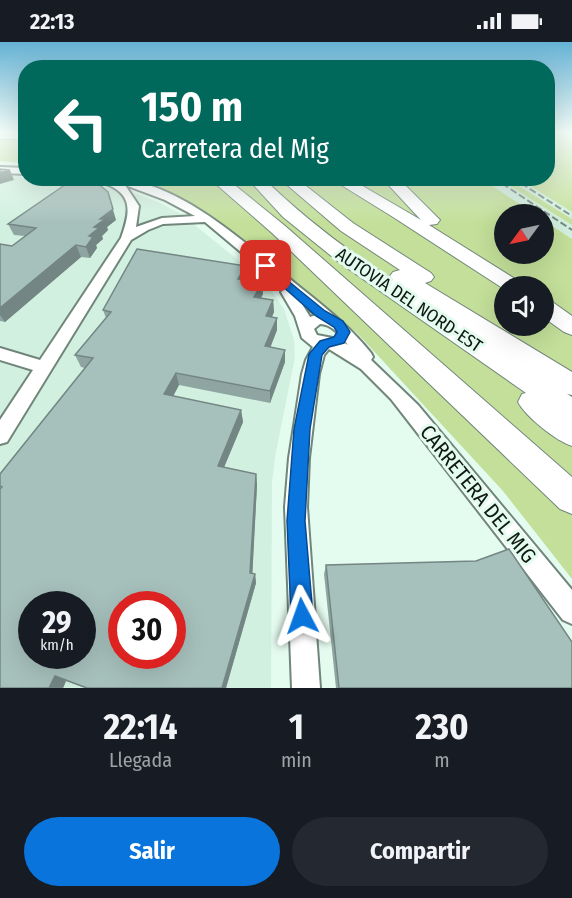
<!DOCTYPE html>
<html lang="es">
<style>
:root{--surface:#171b24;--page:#242831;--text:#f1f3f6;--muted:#9ea1a6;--accent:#0974dc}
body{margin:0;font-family:"Fira Sans Condensed",sans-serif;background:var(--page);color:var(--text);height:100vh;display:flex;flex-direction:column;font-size:22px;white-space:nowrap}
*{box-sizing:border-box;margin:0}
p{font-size:20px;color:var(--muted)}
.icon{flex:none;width:33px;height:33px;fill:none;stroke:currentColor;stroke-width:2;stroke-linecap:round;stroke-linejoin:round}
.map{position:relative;height:646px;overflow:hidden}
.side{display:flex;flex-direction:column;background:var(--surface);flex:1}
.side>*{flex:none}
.banner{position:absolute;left:18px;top:18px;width:537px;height:126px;border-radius:24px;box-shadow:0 6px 24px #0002;background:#00695c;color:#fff;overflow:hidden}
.needle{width:39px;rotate:237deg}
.fabs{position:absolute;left:494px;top:162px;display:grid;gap:12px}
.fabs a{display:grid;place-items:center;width:60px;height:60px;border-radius:50%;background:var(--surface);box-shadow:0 6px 24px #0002;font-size:30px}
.speed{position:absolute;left:18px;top:549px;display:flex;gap:12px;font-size:30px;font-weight:700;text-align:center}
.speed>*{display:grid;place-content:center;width:78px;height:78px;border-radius:50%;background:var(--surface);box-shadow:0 6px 24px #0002;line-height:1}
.speed small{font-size:15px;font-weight:400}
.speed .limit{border:9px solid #d22;background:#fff;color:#111}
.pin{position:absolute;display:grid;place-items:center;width:51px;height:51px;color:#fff;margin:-26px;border-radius:12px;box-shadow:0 3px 9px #0006}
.me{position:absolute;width:66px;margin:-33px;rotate:356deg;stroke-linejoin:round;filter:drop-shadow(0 0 4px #0008)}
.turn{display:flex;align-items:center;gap:21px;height:126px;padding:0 24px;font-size:27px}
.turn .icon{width:78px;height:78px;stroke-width:2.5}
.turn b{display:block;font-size:42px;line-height:51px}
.eta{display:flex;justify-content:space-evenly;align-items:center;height:102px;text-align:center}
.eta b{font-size:36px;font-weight:700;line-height:42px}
.action{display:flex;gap:12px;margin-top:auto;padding:12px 24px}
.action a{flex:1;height:69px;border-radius:36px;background:var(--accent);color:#fff;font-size:24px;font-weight:700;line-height:69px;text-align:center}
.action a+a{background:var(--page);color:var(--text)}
.status{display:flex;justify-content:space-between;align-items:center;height:42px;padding:0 30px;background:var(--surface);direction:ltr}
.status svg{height:16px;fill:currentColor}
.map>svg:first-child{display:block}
.built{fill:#d1f0e0;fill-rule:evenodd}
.green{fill:#c3df99;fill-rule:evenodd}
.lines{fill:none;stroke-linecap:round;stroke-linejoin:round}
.minor-casing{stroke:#71867b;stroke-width:4}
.highway-casing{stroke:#71867b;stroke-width:2}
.minor{fill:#fff;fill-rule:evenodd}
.highway{fill:#fff;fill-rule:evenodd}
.rail{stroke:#78877f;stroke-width:2;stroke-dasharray:7 3;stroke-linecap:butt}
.wall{fill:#8fa5a1}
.shaded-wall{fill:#748683}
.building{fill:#a6c0bb;stroke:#748683;stroke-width:1.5;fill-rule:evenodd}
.route{fill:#0974dc;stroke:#064b8f;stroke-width:1.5}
.labels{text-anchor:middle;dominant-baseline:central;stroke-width:6;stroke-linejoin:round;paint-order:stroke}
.street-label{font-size:18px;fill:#101814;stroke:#e4fbef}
.near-street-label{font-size:21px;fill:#101814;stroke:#e4fbef}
</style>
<div class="status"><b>22:13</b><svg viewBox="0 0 49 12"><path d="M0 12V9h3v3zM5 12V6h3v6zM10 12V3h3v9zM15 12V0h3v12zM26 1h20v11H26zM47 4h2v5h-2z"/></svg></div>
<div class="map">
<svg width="572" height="646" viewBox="0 0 572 646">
<rect width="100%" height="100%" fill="#e4fbef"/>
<!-- built -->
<g class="built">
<path d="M0,133l85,7 52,12 25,10 19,10 78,63 10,10 15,22 10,31 1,17 -20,100 -3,25 -1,206h-271zM32,562h50v52h-50zM122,562h50v52h-50z"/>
<path d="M482,137h17l73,46v14l-29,-19v-6h-8z"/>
<path d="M508,137h11l53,33v7z"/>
</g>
<!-- green -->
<g class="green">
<path d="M0,90h25v31l-25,-2z"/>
<path d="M548,90l24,1v79l-53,-33 29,-1z"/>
<path d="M127,137h355l53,35h-31v40h39v-34l29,19v340l-69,-88 -145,-157 -76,-63 -99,-73zM504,244h39v40h-39z"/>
<path d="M499,137h9l64,40v6z"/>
</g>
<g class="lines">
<defs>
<g id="minor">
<path d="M0,125l26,1v6l-26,-1z"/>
<path d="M88,136c12,0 23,-1 35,1 61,8 121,63 167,100 29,24 58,45 81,74l2,4 -2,3 47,45 154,185v34l-9,-4 -172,-221 -30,-30 -32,-20 -5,6 -5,19 -10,84 -2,49 13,181h-28l-7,-181 4,-49 13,-84 4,-14 7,-13 -11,-9 -7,-22 -14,-24 4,-3 -80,-67 -42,2 -15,6 -17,10 -124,202 -7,2v-24l33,-50 -33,-10v-12l40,12 81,-122c8,-23 14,-43 -15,-54 -6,-2 -13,-2 -18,-6zM125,143l40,15 30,16 -33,2 -26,9 3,-21zM302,262l14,11 -6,2zM320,282c12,0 21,12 28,21l-10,-6 -21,-4 -3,-6z"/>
</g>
<g id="highway">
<rect x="0" y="90" width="26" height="7"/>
<path d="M209,136h17l58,47 288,252v37l-12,-5 -288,-276z"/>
<path d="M247,136h16c40,39 83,72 130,102l-3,-4 3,-4 7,-2 -59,-39 -62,-53h17l57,45 78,50 3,4 -3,4 -6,2 147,89v23l-5,-1 5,3v49c-16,-5 -46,-29 -54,-44l4,-8 4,-1 -186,-130 -57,-46z"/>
<path d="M330,136h19l72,42 -39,-42h16l42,42 -3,4 -8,1 91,57 3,4h-19v3l-111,-72z"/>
<path d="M543,257l8,2 21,15v19l-8,-3 -21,-15z"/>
</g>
</defs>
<!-- minor casing -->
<use href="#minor" class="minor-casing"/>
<!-- highway casing -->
<use href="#highway" class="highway-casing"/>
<!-- minor -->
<use href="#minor" class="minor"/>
<!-- highway -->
<use href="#highway" class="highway"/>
<!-- rail -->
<g class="rail">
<path d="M494,136l78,52"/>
<path d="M513,136l59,38"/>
</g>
</g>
<!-- wall -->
<g class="wall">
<path d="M116,178l-9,7 1,3 -6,6 1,3 -7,6 1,3 -7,10 -9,-1 -76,65 -5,-1v-77l12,2 13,-10 -11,-1 -6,-11z"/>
<path d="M246,224v11l-1,3 18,14 -2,4 12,2 1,12 -2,5 5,13 -7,17 15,15 -15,41 -91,-18 -6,11 68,14 2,12 -19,45 32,7 1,11 -5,89h3l1,9 -30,105h-141l-19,-7 -3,7h-63v-214l85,-106 -4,-1 -6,-12 31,-37 -3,-8z"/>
<path d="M326,523l246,123h-236l-12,-114z"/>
</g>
<!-- shaded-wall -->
<g class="shaded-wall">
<path d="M10,128l4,10 -14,4v-11z"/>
<path d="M108,150l8,28 -9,7 1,3 -6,6 1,3 -7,6 1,3 -7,10 -4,-11 3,-11 11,-17z"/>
<path d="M76,203l5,12 -76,65 -5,-7v-7z"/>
<path d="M246,224v11l-7,14 -1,-12z"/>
<path d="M262,241l1,11 -8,15 -1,-12z"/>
<path d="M273,258l1,12 -7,16 -1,-12z"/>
<path d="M277,276v12l-11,29 -1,-13z"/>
<path d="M285,308v12l-15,41v-12z"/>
<path d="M176,331l3,12 -11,21 -4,-12z"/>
<path d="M241,368l2,12 -23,55 -2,-11z"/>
<path d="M256,432l1,11 -5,97 -2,-9z"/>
<path d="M255,532l1,9 -30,105h-4z"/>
<path d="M55,634l11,5 -3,7h-14z"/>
</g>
<!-- building -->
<g class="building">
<path d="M0,127l10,1 -10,3z"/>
<path d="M75,136l17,1 16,13 5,17 -13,10h5l-11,8 5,1 -10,8 4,1 -7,10 -10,-2 -76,63v-64l12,2 24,-18 -28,-4z"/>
<path d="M137,207l109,17 -8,13 24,4 -8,14 19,3 -7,16 11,2 -12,28 20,4 -15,41 -94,-18 -12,21 77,16 -23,56 38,8 -6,99 5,1 -33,114h-135l-32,-12 -6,12h-49v-199l2,-2 -2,-1v-12l93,-116 -18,-3 36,-43 -8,-2zM32,562h50v52h-50zM122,562h50v52h-50z"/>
<path d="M509,507l63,93v46h-233l-13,-123 150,-4z"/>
</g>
<!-- sky -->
<linearGradient id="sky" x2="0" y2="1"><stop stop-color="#65b2d4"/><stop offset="0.5" stop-color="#f3fdf8"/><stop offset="1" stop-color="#f3fdf8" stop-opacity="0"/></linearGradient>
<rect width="572" height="181" fill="url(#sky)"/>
<!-- route -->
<path class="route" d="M266,221l59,48 18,10 7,11 -6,11 -15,4 -7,8 -12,74 -5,92 8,95 -3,8 -8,3 -8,-3 -3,-8 -4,-95 7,-92 15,-75 11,-13 14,-4 3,-5 -3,-5 -18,-11 -54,-48 -1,-2z"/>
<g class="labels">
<!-- street labels -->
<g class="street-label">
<text transform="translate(409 258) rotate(34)">AUTOVIA DEL NORD-EST</text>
</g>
<!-- near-street labels -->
<g class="near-street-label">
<text transform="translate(478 452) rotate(51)">CARRETERA DEL MIG</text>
</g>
</g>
</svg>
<div class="fabs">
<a><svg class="needle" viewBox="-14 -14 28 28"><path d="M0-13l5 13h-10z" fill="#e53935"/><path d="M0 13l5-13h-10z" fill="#9ea1a6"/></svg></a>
<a><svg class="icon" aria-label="sound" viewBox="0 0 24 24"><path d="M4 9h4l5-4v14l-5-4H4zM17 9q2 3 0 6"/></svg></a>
</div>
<div class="speed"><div>29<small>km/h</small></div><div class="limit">30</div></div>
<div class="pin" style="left:266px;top:224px;background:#d93025"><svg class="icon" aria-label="arrive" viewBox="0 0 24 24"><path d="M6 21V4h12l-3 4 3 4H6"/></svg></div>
<svg class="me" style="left:302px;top:574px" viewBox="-20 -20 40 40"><path d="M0-17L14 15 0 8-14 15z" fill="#0974dc" stroke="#fff" stroke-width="4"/></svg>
<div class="banner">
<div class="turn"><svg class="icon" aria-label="left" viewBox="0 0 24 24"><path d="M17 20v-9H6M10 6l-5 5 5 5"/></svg><div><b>150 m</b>Carretera del Mig</div></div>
</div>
</div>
<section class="side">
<div class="eta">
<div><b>22:14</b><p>Llegada</p></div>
<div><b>1</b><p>min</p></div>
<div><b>230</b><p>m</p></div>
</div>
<div class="action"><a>Salir</a><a>Compartir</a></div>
</section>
